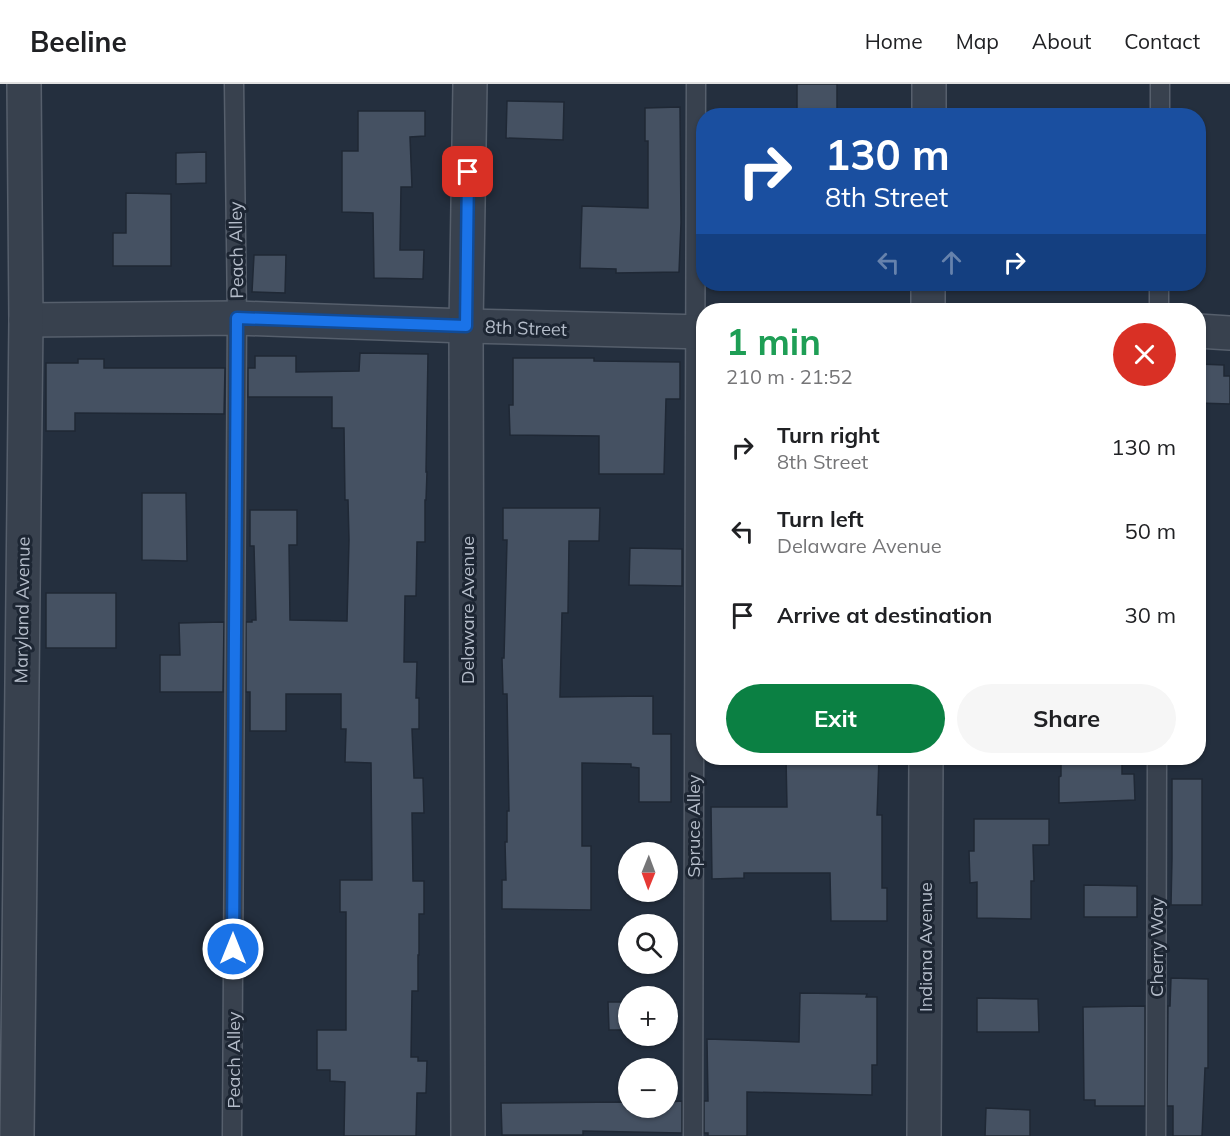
<!DOCTYPE html>
<meta charset="utf-8">
<style>
:root{--surface:#fff;--page:#f6f6f6;--text:#202124;--muted:#757577;--line:#e0e0e0;--accent:#0b8043}
body{margin:0;font-family:Mulish,sans-serif;background:var(--page);color:var(--text);height:100vh;display:flex;flex-direction:column;font-size:22px;white-space:nowrap}
*{box-sizing:border-box;margin:0}
p{font-size:20px;color:var(--muted)}
.icon{flex:none;width:33px;height:33px;fill:none;stroke:currentColor;stroke-width:2;stroke-linecap:round;stroke-linejoin:round}
.map{position:relative;flex:1;overflow:hidden}
.side{position:absolute;left:696px;top:219px;width:510px;height:462px;display:flex;flex-direction:column;background:var(--surface);border-radius:24px;box-shadow:0 2px 4px #0004}
.side>*{flex:none}
.banner{position:absolute;left:696px;top:24px;width:510px;height:183px;border-radius:24px;box-shadow:0 2px 4px #0004;background:#1a4fa0;color:#fff;overflow:hidden}
.needle{width:39px;rotate:181deg}
.tools{position:absolute;left:618px;top:758px;display:grid;gap:12px}
.tools a{display:grid;place-items:center;width:60px;height:60px;border-radius:50%;background:var(--surface);box-shadow:0 2px 4px #0004;font-size:30px}
.pin{position:absolute;display:grid;place-items:center;width:51px;height:51px;color:#fff;margin:-26px;border-radius:12px;box-shadow:0 3px 9px #0006}
.me{position:absolute;width:66px;margin:-33px;rotate:0deg;stroke-linejoin:round;filter:drop-shadow(0 0 4px #0008)}
.turn{display:flex;align-items:center;gap:21px;height:126px;padding:0 30px;font-size:27px}
.turn .icon{width:78px;height:78px;stroke-width:2.5}
.turn b{display:block;font-size:42px;line-height:51px}
.lanes{display:flex;align-items:center;height:57px;padding:0 30px;background:#0003;justify-content:center;gap:30px;direction:ltr}
.lanes .off{opacity:.35}
.round{display:grid;place-items:center;flex:none;width:63px;height:63px;border-radius:32px;background:var(--page)}
.head{display:flex;align-items:center;justify-content:space-between;height:102px;padding:0 30px}
h1{font-size:36px;font-weight:700;line-height:45px;color:#1e9e55}
.action{display:flex;gap:12px;margin-top:auto;padding:12px 30px}
.action a{flex:1;height:69px;border-radius:36px;background:var(--accent);color:#fff;font-size:24px;font-weight:700;line-height:69px;text-align:center}
.action a+a{background:var(--page);color:var(--text)}
ul{padding:0;list-style:none}
li{display:flex;align-items:center;gap:18px;height:84px;padding:0 30px}
li div{flex:1}
li b{display:block;font-size:22px}
li em{font-style:normal}
header{display:flex;align-items:center;gap:36px;box-sizing:border-box;height:84px;padding:0 30px;background:var(--surface);border-bottom:2px solid var(--line)}
header strong{font-size:28px}
nav{display:flex;gap:33px;margin-inline-start:auto;font-size:21px}
.map>svg:first-child{display:block}
.building{fill:#455162;stroke:#1f2835;stroke-width:1.5}
.lines{fill:none;stroke-linecap:round;stroke-linejoin:round}
.lane-casing{stroke:#565f6c;stroke-width:21}
.street-casing{stroke:#565f6c;stroke-width:36}
.lane{stroke:#38414e;stroke-width:18}
.street{stroke:#38414e;stroke-width:33}
.route-casing{stroke:#114b97;stroke-width:15}
.route{stroke:#1a73e8;stroke-width:10}
.labels{text-anchor:middle;dominant-baseline:central;stroke-width:6;stroke-linejoin:round;paint-order:stroke}
.street-label{font-size:18px;fill:#b4bcc9;stroke:#1d2633}
</style>
<header>
<strong>Beeline</strong>
<nav><a>Home</a><a>Map</a><a>About</a><a>Contact</a></nav>
</header>
<div class="map">
<svg width="1230" height="1052" viewBox="0 0 1230 1052">
<rect width="100%" height="100%" fill="#242f3e"/>
<!-- building -->
<g class="building">
<rect x="797" y="0" width="40" height="32"/>
<path d="M507,17l57,1 -1,38 -57,-2z"/>
<path d="M680,23l1,116 -2,49 -63,1v-4l-36,-1 2,-62 66,2v-67h-3v-33z"/>
<path d="M358,27h67v25l-15,1 2,50h-11l-1,63h24l-1,29 -49,-1 -1,-65 -31,-1v-61h16z"/>
<path d="M206,68v31l-30,1v-31z"/>
<path d="M126,109l45,1v72h-58v-33h13z"/>
<path d="M254,171h32l-1,38 -33,-1z"/>
<path d="M360,269l68,1 -2,118h1l-1,28h-1v42h-8l-1,54h-11l-1,66h13l-1,36h3v31h-7l2,49h9l1,35h-12l1,68h11v33h-5v41h-1v36h-6l-1,66h7v4h9l-1,32h-9l-1,43h-72l1,-54 -15,-1v-11h-13v-40h29v-118h-6v-32h32l-1,-117 -26,-1 1,-33h-5v-35h-55v37h-36v-39h-4v-70h6v-2h4l-2,-74h-4v-36h47v35h-8l1,75 57,1 2,-81 -1,-40h-3l-1,-72h-12v-31h-84v-29h7v-12h41v16l63,-1z"/>
<path d="M513,274h81v3l86,1v37h-14l-2,75h-65v-38l-89,-1 -1,-30h4z"/>
<path d="M78,275h26v9h121l-1,46 -149,-1v18h-29v-68h32z"/>
<path d="M1198,280l26,1v11h6v28l-32,-1z"/>
<path d="M142,409h44l1,68 -45,-1z"/>
<path d="M503,424h97l-1,33h-30l-1,72h-6l-2,84 93,-1v38h18v68h-32v-34l-8,-1v-3l-49,-1v83h9v64l-89,-1v-29h4l-1,-38h2v-31h2l-2,-117h-4l-1,-36h2l3,-118h-4z"/>
<path d="M630,464l52,1v37l-53,-1z"/>
<rect x="46" y="509" width="70" height="55"/>
<path d="M224,538l-1,70h-63v-37h20l-1,-32z"/>
<path d="M786,674h93l-2,57h5v73h5v33h-56l-1,-48h-86v5l-32,1 -1,-72h76z"/>
<path d="M1061,674h61v16h12l1,26 -76,3v-26l2,-1z"/>
<path d="M1172,695h30v126h-31l1,-47z"/>
<path d="M974,735h75v26h-16l1,36h-3v38l-54,-1v-36l-7,1 -1,-32h5z"/>
<path d="M1084,801l53,1v31h-53z"/>
<path d="M1171,894l37,1v89h-3l-3,68h-29v-30h-6l1,-100h2z"/>
<path d="M800,909l67,1 -1,3h11v68h-5v30l-125,-3v44h-39v-3h-4v-32h4l-1,-62 92,3z"/>
<path d="M977,914l61,1 1,33h-62z"/>
<path d="M608,918h20v28h-19z"/>
<rect x="668" y="918" width="8" height="28"/>
<path d="M1145,922v100h-50v-6h-11l-1,-93z"/>
<path d="M682,1017v32l-99,-2v4h-81l-1,-32 127,-1v5h40v-5z"/>
<path d="M986,1024l44,2v26h-45z"/>
</g>
<g class="lines">
<defs>
<g id="lane">
<path d="M1160,32v-32"/>
<path d="M1159,226v-26"/>
<path d="M232,1052l5,-818 -3,-234"/>
<path d="M693,1052l3,-1052"/>
<path d="M1156,1052l1,-378"/>
</g>
<g id="street">
<path d="M929,32v-32"/>
<path d="M928,226v-26"/>
<path d="M26,236l211,-2 229,8 238,6"/>
<path d="M1198,247l32,2"/>
<path d="M17,1052l9,-816 -2,-236"/>
<path d="M468,1052l-2,-810 4,-242"/>
<path d="M924,1052l2,-378"/>
</g>
</defs>
<!-- lane casing -->
<use href="#lane" class="lane-casing"/>
<!-- street casing -->
<use href="#street" class="street-casing"/>
<!-- lane -->
<use href="#lane" class="lane"/>
<!-- street -->
<use href="#street" class="street"/>
</g>
<g class="lines">
<defs>
<path id="route" d="M233,865l4,-631 229,8 2,-154"/>
</defs>
<!-- route casing -->
<use href="#route" class="route-casing"/>
<!-- route -->
<use href="#route" class="route"/>
</g>
<g class="labels">
<!-- street labels -->
<g class="street-label">
<text transform="translate(236 166) rotate(-91)">Peach Alley</text>
<text transform="translate(526 244) rotate(2)">8th Street</text>
<text transform="translate(22 526) rotate(-89)">Maryland Avenue</text>
<text transform="translate(467 526) rotate(-90)">Delaware Avenue</text>
<text transform="translate(693 742) rotate(-90)">Spruce Alley</text>
<text transform="translate(925 863) rotate(-90)">Indiana Avenue</text>
<text transform="translate(1156 863) rotate(-90)">Cherry Way</text>
<text transform="translate(233 976) rotate(-90)">Peach Alley</text>
</g>
</g>
</svg>
<div class="tools">
<a><svg class="needle" viewBox="-14 -14 28 28"><path d="M0-13l5 13h-10z" fill="#e53935"/><path d="M0 13l5-13h-10z" fill="#757577"/></svg></a>
<a><svg class="icon" aria-label="search" viewBox="0 0 24 24"><circle cx="10" cy="10" r="6"/><path d="M15 15l6 6"/></svg></a>
<a>+</a>
<a>−</a>
</div>
<div class="pin" style="left:468px;top:88px;background:#d93025"><svg class="icon" aria-label="arrive" viewBox="0 0 24 24"><path d="M6 21V4h12l-3 4 3 4H6"/></svg></div>
<svg class="me" style="left:233px;top:865px" viewBox="-20 -20 40 40"><circle r="17" fill="#1a73e8" stroke="#fff" stroke-width="3"/><path d="M0-11L8 9 0 5-8 9z" fill="#fff"/></svg>
<div class="banner">
<div class="turn"><svg class="icon" aria-label="right" viewBox="0 0 24 24"><path d="M7 20v-9h11M14 6l5 5-5 5"/></svg><div><b>130 m</b>8th Street</div></div>
<div class="lanes"><svg class="icon off" aria-label="left" viewBox="0 0 24 24"><path d="M17 20v-9H6M10 6l-5 5 5 5"/></svg><svg class="icon off" aria-label="ahead" viewBox="0 0 24 24"><path d="M12 20V5M6 11l6-6 6 6"/></svg><svg class="icon" aria-label="right" viewBox="0 0 24 24"><path d="M7 20v-9h11M14 6l5 5-5 5"/></svg></div>
</div>
<section class="side">
<div class="head"><div><h1>1 min</h1><p>210 m · 21:52</p></div><a class="round" style="background:#d93025;color:#fff"><svg class="icon" aria-label="close" viewBox="0 0 24 24"><path d="M6 6l12 12M18 6L6 18"/></svg></a></div>
<ul>
<li><svg class="icon" aria-label="right" viewBox="0 0 24 24"><path d="M7 20v-9h11M14 6l5 5-5 5"/></svg><div><b>Turn right</b><p>8th Street</p></div><em>130 m</em></li>
<li><svg class="icon" aria-label="left" viewBox="0 0 24 24"><path d="M17 20v-9H6M10 6l-5 5 5 5"/></svg><div><b>Turn left</b><p>Delaware Avenue</p></div><em>50 m</em></li>
<li><svg class="icon" aria-label="arrive" viewBox="0 0 24 24"><path d="M6 21V4h12l-3 4 3 4H6"/></svg><div><b>Arrive at destination</b></div><em>30 m</em></li>
</ul>
<div class="action"><a>Exit</a><a>Share</a></div>
</section>
</div>
